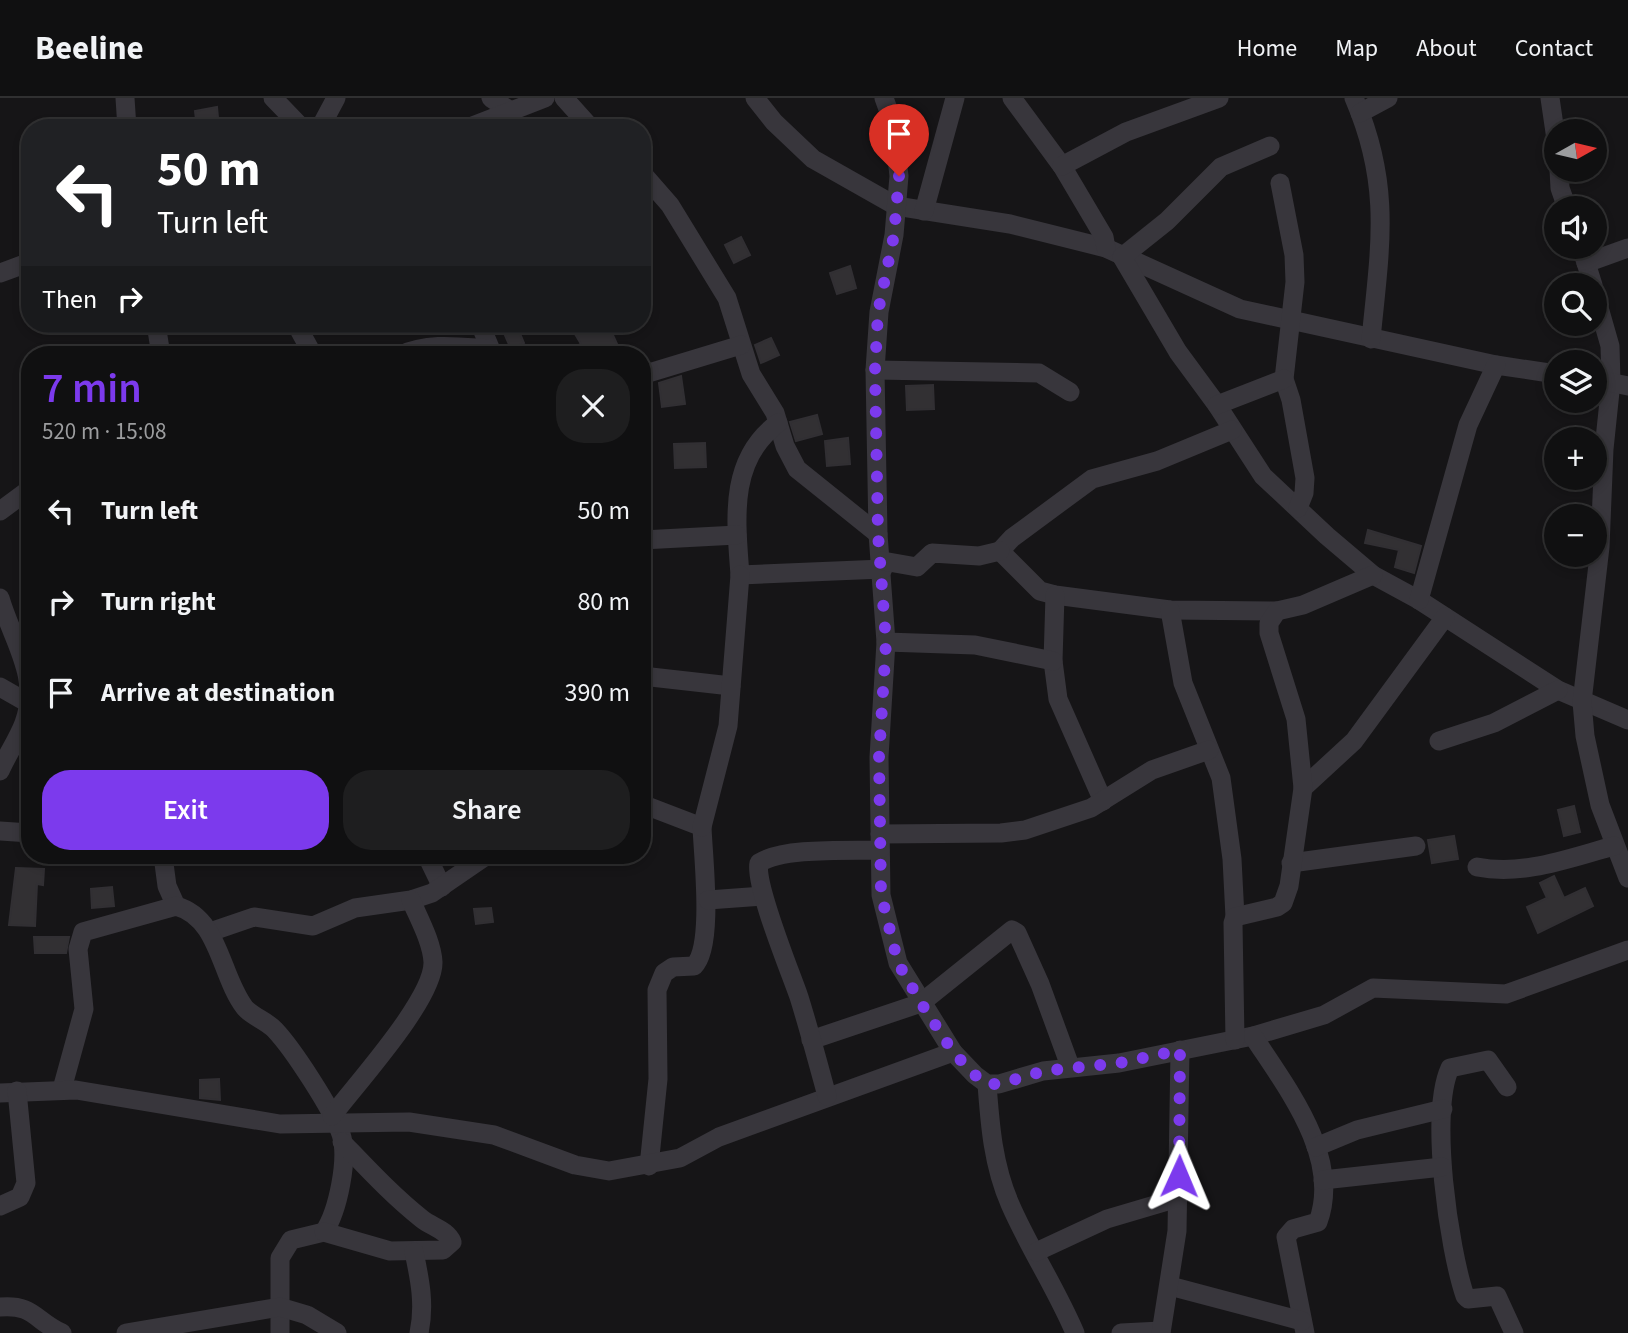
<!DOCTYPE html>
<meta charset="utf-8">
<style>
:root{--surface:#101011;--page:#1e1e1f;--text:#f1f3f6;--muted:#9c9d9f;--line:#303031;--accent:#7c3aed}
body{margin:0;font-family:"Source Sans 3",sans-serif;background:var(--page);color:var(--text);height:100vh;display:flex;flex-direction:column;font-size:26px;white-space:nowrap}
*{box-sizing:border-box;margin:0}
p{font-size:23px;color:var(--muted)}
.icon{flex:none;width:38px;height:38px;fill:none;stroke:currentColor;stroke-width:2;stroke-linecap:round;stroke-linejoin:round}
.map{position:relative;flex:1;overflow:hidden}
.side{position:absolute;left:21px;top:248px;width:630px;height:518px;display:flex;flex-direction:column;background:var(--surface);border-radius:28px;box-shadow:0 4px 10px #0003,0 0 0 2px var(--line)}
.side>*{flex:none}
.top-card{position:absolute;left:21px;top:21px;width:630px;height:214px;border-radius:28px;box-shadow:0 4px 10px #0003,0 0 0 2px var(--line);background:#202124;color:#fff;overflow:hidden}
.needle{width:46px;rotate:82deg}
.tools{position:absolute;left:1544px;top:21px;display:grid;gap:14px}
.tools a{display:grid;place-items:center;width:63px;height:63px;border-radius:50%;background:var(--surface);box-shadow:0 4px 10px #0003,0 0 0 2px var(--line);font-size:35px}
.pin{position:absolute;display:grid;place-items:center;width:60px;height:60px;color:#fff;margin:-72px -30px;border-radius:50% 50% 50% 0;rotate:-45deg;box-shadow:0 0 7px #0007}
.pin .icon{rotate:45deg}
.me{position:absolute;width:77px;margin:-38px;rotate:1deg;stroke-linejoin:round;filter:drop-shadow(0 0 5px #0008)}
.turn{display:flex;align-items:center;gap:24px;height:147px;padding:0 21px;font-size:32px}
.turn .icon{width:91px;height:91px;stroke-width:2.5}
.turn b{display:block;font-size:49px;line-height:60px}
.then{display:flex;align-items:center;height:66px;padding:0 21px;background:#0003;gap:14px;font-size:26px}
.round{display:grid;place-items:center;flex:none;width:74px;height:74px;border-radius:28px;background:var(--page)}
.summary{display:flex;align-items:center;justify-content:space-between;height:119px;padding:0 21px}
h1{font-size:42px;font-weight:600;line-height:52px;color:var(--accent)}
.action{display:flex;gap:14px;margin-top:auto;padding:14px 21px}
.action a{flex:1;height:80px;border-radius:28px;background:var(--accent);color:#fff;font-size:28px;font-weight:600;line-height:80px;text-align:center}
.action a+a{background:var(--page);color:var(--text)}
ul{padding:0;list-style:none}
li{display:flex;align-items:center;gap:21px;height:91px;padding:0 21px}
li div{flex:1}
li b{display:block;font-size:26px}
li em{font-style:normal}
header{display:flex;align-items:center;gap:42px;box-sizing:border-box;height:98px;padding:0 35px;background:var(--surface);border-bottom:2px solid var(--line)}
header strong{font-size:33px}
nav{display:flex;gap:38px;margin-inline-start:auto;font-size:24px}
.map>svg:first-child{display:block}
.building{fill:#323033;stroke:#312f33;stroke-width:2}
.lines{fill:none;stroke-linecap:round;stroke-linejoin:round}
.minor{stroke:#38363c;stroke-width:19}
.route{stroke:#7c3aed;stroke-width:12;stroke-dasharray:0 21.6}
</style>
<header>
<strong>Beeline</strong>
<nav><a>Home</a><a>Map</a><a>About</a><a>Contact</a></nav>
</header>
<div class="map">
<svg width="1628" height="1235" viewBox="0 0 1628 1235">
<rect width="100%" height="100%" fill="#161517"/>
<!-- building -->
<g class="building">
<path d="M217,9l2,21h-22l-2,-17z"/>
<path d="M741,139l9,18 -16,8 -9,-18z"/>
<path d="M850,168l6,22 -19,6 -7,-21z"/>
<path d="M500,226h16l8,19 -13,6z"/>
<path d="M569,226h39l14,31h-67l26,-11z"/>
<path d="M771,240l8,17 -18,8 -6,-18z"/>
<path d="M681,278l4,28 -23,3 -3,-24z"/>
<path d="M933,287l1,24 -27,1 -1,-24z"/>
<path d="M817,317l5,19 -26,7 -6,-19z"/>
<path d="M848,340l2,26 -23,2 -2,-25z"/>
<path d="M705,345l1,24 -31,1 -1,-24z"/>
<path d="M1368,432l53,16 -7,27 -19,-6 4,-17 -34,-7z"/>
<path d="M1574,708l6,26 -16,4 -6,-26z"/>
<path d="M1454,738l4,23 -26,4 -4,-23z"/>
<path d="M16,770l28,1 -1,16 -6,-1 -2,42 -26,-1z"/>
<path d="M1554,778l10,22 21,-10 8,18 -55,27 -11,-26 20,-9 -7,-15z"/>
<path d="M112,789l2,19 -22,2 -1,-19z"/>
<path d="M491,810l2,14 -17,2 -2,-15z"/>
<path d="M34,839h35l-3,16h-31z"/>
<path d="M219,981l1,21 -20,-2v-18z"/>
</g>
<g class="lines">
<!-- minor -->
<g class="minor">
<path d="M125,0l2,30"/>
<path d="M273,0l29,30"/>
<path d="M491,0l18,12"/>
<path d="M564,0l27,30"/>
<path d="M755,0l19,24 39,37 83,47 114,18 96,24 134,61 256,56 60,9"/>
<path d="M884,0l9,25 6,53 -5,59 -15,77 -4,58 3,164 8,108 -7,115 2,138 17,68 55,89 22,23 12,9h12l44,-13 76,-8 134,-27 71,-21 49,-27 133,6 122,-44"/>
<path d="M1012,0l50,68 42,71 2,11"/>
<path d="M1354,0c38,88 26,149 17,241"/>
<path d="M1550,0l6,41"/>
<path d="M1360,15l28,-15"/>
<path d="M320,30l16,-30"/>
<path d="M467,30l78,-30"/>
<path d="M1270,48l-49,21 -54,54 -45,36 56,95 39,53 46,71 64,60 46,39 46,25 139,90 70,30"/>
<path d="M1062,68l64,-34 93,-34"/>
<path d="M1559,72l1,18 7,20"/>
<path d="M642,75l28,32 57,93 24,76 24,39 10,33 12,23 81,65"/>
<path d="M1280,85l14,72 1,27 -11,97 7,21 14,78 -1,15 -6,15"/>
<path d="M924,113l31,-113"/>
<path d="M1581,149l12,38"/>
<path d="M1586,165l42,-15"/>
<path d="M0,175l30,-11"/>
<path d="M1594,192l16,56 1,36 -7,67 -4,98 -18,155 3,34 15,69 28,73"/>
<path d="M156,226l5,31"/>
<path d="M296,226l17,31"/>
<path d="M480,226l13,31"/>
<path d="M401,257c27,-13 59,-8 88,-6"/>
<path d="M875,272l164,3 31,19"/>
<path d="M642,277l99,-30"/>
<path d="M1594,281l34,7"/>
<path d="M1217,307l67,-26"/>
<path d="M778,325c-50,37 -42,97 -38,152l143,-6"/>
<path d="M1232,332l-75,31 -65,18 -80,59 -12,13 40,40 15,4 115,15 107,1"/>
<path d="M0,413l30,-22"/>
<path d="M642,442l95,-5"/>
<path d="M883,463l34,6 15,-14 47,3 21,-5"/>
<path d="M1055,497l-2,66 5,38 45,102"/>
<path d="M0,500c12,42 41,79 24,125 -6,16 -17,32 -24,48"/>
<path d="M1419,502l49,-175 28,-60"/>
<path d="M1170,512l13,73 38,95 11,81 3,58"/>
<path d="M886,544l89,3 78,16"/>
<path d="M642,578l89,10"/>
<path d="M0,589l28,16"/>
<path d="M1439,643l55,-18 64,-33"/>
<path d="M1303,690l51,-47 91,-124"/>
<path d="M642,706l60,23c1,29 12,120 -8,139l-21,1 -9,6 -7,17 1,89 -9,87"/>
<path d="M702,729l26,-101 12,-151"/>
<path d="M0,733l30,2"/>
<path d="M880,736l121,-1 24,-3 66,-22 61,-38 57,-20"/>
<path d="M163,758l4,30 9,20"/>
<path d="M427,758l15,31"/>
<path d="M1291,765l125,-17"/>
<path d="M1477,769c47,9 92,-9 137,-21"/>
<path d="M708,802l55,-4"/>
<path d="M210,834l44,-15 59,9 42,-18 56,-8 21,-7 54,-37"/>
<path d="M1253,938c33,51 89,121 65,186l-25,7 -7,8 19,96"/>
<path d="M811,942l110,-37 91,-73 5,3 23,51 30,82"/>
<path d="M1235,942l-2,-117 2,-6 42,-10 6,-4 6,-17 14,-98 -7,-69 -27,-86v-10l8,-12 26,-6 70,-30"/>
<path d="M987,986c3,41 6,81 23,120 19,44 46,84 65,129"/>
<path d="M1507,989l-19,-27 -38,8c-21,45 -1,181 15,228l3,3 29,-3 17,37"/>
<path d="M62,991l22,-80 -6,-60 5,-17 93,-26c44,12 44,70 69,102 8,9 22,13 30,22 18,19 57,79 66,104 8,24 -3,77 -17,98l-33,8 -11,18v75"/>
<path d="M0,995l76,-3 204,34 129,-2 85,13 81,30 34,6 71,-13 39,-21 234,-85"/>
<path d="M827,998c-9,-33 -18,-67 -28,-99 -9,-26 -45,-113 -40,-134 24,-16 91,-12 121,-13"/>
<path d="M332,1018c24,-32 102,-117 101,-154 -1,-20 -14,-43 -22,-62"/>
<path d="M1316,1049l41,-17 86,-21"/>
<path d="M1323,1082l119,-13"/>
<path d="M0,1108l20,-9 6,-14 -9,-92"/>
<path d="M324,1134l66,19 53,-1 9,-8c-5,-12 -20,-15 -30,-23 -29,-23 -54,-50 -80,-77"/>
<path d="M414,1154c6,28 11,53 5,81"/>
<path d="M1036,1154l71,-33 71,-21"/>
<path d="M1170,1188l132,35"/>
<path d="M0,1209c34,-3 35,14 62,26"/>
<path d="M126,1235l154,-26 27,8 30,18"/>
<path d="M1121,1235l40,-2"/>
<path d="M1161,1235l16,-102 3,-181"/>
</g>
</g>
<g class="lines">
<!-- route -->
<path class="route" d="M899,78l-5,59 -16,77 -3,58 3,164 8,108 -7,115 2,137 17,69 23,40 32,49 22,23 12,9h12l45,-13 75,-8 61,-13 -1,126"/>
</g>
</svg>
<div class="tools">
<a><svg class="needle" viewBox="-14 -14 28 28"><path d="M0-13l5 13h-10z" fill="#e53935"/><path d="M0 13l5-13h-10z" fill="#9c9d9f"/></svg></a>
<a><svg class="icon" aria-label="sound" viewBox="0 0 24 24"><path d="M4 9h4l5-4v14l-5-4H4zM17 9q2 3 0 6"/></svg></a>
<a><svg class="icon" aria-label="search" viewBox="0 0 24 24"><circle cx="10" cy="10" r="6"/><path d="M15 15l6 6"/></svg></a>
<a><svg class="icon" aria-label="layers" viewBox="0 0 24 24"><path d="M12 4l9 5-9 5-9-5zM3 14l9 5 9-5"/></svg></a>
<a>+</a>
<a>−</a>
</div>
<div class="pin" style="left:899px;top:78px;background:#d93025"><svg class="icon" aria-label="arrive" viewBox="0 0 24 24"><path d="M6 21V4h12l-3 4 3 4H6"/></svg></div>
<svg class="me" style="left:1179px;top:1078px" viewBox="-20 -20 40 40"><path d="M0-17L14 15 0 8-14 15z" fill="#7c3aed" stroke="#fff" stroke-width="4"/></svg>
<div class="top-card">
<div class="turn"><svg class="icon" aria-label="left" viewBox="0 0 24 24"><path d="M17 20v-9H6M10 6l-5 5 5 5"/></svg><div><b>50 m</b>Turn left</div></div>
<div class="then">Then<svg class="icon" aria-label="right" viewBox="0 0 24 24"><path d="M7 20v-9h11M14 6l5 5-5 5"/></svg></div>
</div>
<section class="side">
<div class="summary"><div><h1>7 min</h1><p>520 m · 15:08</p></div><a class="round"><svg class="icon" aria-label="close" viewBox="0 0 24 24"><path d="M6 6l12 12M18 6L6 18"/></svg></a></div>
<ul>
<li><svg class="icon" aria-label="left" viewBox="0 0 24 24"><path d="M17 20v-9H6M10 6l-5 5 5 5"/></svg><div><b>Turn left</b></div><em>50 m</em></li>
<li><svg class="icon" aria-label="right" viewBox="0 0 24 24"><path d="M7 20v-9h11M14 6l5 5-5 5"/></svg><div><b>Turn right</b></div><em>80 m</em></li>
<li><svg class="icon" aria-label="arrive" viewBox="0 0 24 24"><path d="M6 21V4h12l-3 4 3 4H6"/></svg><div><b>Arrive at destination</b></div><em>390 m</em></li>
</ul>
<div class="action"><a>Exit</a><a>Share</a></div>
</section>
</div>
